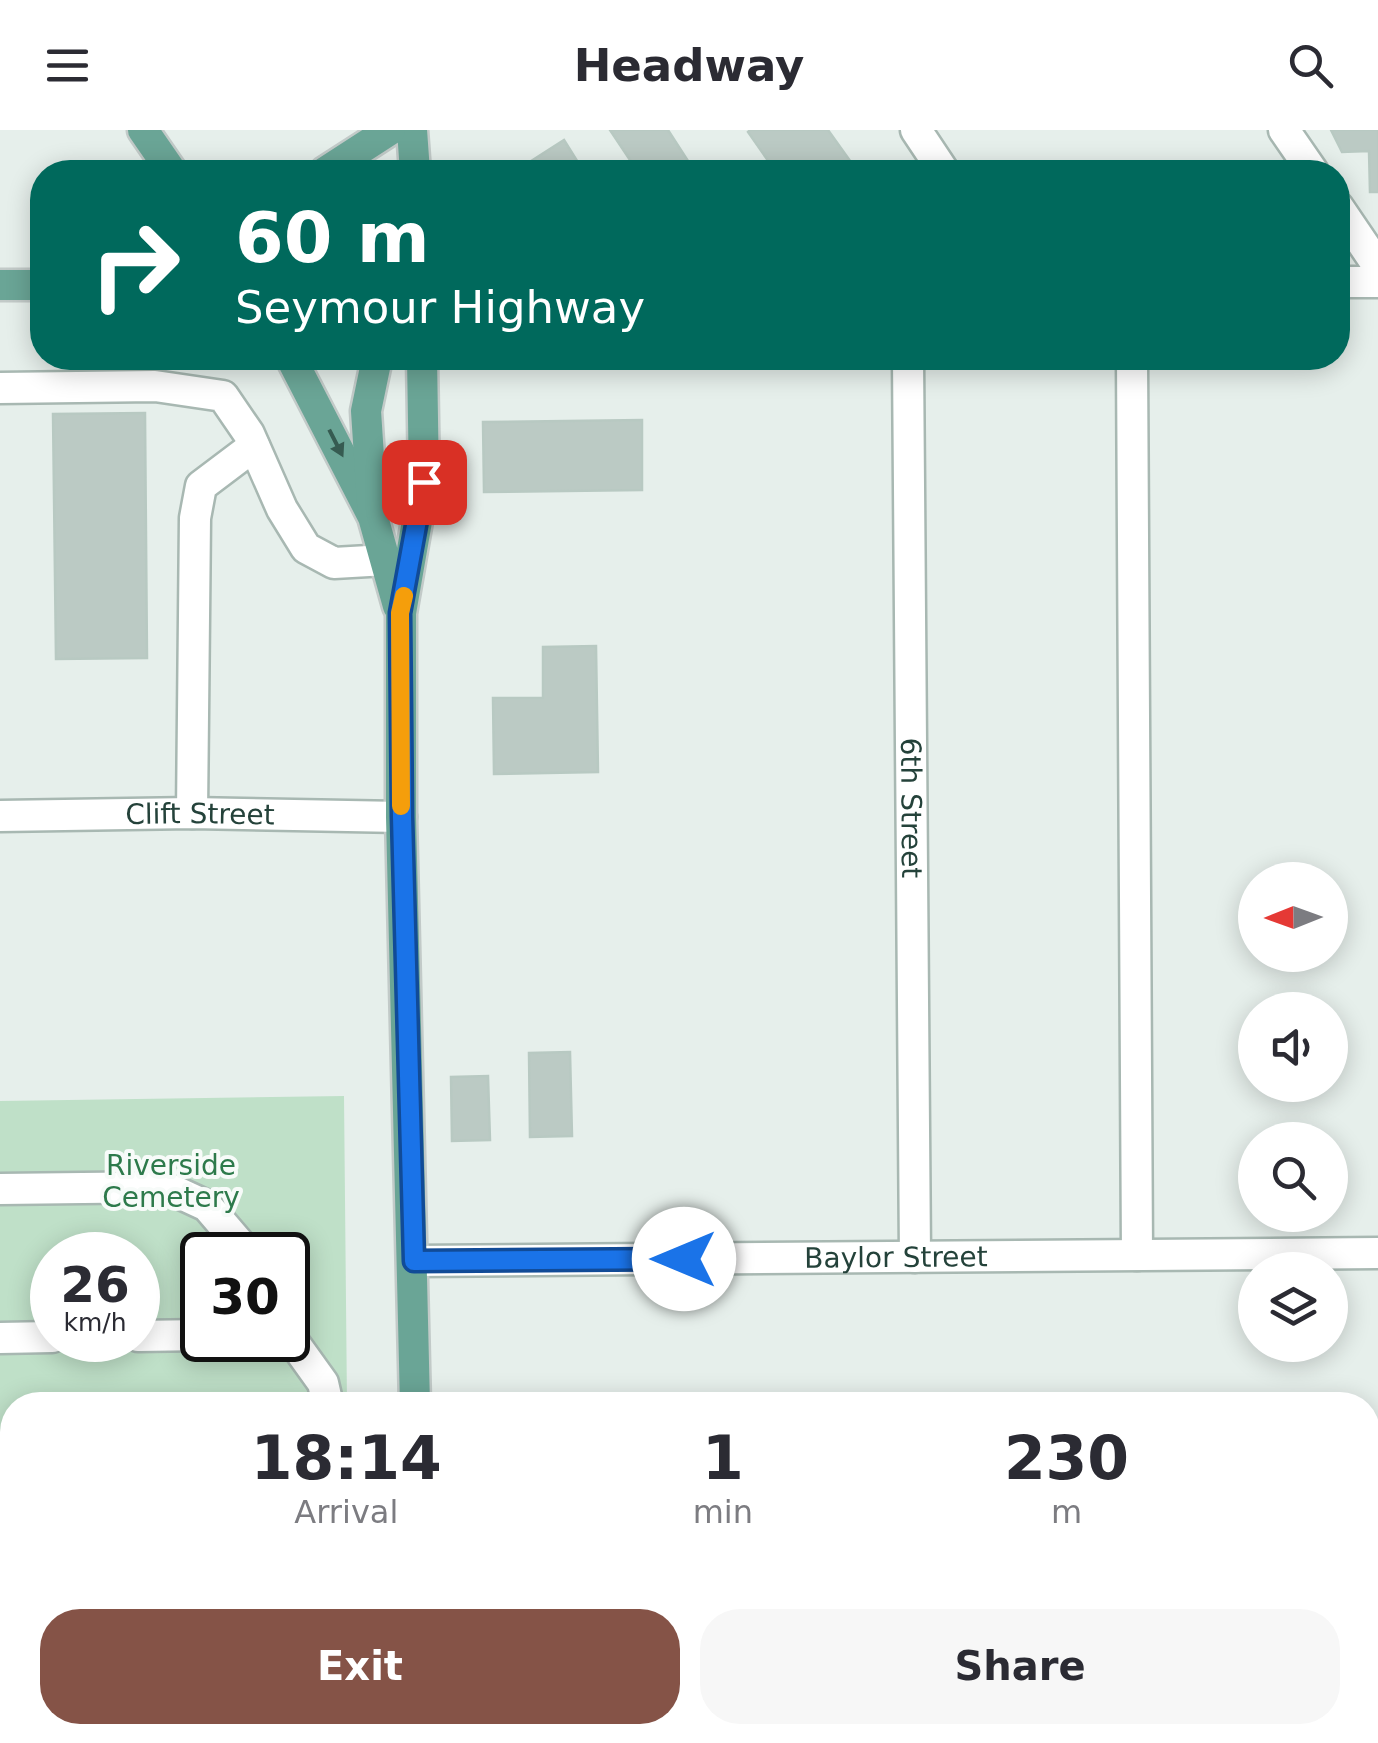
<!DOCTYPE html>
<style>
:root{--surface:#fff;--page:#f7f7f7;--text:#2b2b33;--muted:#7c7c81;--accent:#855347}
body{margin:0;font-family:"DejaVu Sans",sans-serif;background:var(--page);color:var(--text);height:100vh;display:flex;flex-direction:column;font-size:38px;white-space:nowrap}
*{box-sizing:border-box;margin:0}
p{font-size:32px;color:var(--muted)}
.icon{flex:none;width:55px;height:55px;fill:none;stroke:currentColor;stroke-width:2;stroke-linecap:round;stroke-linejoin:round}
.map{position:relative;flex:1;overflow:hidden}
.side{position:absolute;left:0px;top:1262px;width:1380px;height:352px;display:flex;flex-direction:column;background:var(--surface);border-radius:40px 40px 0 0;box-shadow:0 5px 25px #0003}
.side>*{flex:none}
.top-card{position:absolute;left:30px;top:30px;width:1320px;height:210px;border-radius:40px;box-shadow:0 5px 25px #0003;background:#00695c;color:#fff;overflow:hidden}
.needle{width:65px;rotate:269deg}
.fabs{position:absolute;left:1238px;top:732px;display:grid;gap:20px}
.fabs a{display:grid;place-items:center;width:110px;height:110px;border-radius:50%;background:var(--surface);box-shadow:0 5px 25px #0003;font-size:50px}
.speed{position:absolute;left:30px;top:1102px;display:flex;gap:20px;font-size:50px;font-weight:700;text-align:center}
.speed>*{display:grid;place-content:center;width:130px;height:130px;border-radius:50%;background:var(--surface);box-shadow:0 5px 25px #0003;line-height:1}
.speed small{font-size:25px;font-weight:400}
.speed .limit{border:5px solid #111;border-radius:15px;background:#fff;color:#111}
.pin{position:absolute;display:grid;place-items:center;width:85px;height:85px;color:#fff;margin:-42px;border-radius:20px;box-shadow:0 5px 15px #0006}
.me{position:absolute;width:110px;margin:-55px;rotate:270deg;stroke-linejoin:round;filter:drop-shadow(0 0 8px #0008)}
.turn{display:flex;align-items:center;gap:35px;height:210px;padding:0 40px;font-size:45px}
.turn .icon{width:130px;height:130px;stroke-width:2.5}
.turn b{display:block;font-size:70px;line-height:85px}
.eta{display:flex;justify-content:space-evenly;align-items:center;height:170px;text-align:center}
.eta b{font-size:60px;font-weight:600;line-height:70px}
.button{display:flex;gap:20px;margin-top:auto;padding:20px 40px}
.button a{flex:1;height:115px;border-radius:40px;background:var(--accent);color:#fff;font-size:40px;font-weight:600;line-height:115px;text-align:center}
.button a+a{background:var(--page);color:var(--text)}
header{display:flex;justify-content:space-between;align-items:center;height:130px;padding:0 40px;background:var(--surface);font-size:45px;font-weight:600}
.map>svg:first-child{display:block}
.green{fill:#bfe0c8;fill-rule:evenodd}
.building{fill:#bbcac4;stroke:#b8c9c2;stroke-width:2.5}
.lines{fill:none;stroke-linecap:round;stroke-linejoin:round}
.minor-casing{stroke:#a8b8b2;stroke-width:35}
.major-casing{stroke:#c2cac8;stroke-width:35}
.minor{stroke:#fff;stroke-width:30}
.major{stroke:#6aa596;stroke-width:30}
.oneway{fill:#365b51}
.route-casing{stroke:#114b97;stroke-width:25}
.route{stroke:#1a73e8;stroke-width:18}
.slow{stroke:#f59e0b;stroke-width:18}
.labels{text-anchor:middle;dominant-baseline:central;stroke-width:8;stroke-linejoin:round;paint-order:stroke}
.street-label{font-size:28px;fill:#24423a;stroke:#f7fbf9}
.park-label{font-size:28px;fill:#2d7a4b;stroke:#f7fbf9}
</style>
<header><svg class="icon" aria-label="menu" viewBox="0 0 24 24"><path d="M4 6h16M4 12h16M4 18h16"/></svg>Headway<svg class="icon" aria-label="search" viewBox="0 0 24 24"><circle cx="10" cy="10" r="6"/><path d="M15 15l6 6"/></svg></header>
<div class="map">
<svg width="1378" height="1613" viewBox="0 0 1378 1613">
<rect width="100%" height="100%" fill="#e6efeb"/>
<!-- green -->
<path class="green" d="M344,966l3,309h-335v327h338v11h-350v-642zM52,1125h86v85h-86zM202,1125h86v85h-86z"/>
<!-- building -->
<g class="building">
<path d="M610,0h58l22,34 -14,8h-38z"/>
<path d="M750,0h78l30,42h-82l-28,-40z"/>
<path d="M1331,0h47v62h-8l-1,-41 -27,1z"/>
<path d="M564,10l20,32h-49l-7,-9z"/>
<path d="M145,283l2,245 -91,1 -3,-245z"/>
<path d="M642,290v70l-158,2 -1,-70z"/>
<path d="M596,516l2,126 -104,2 -1,-76h50v-51z"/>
<path d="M570,922l2,84 -42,1 -1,-84z"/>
<path d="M488,946l2,64 -38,1 -1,-64z"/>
</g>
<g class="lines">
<defs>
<g id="minor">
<path d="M916,0l28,42"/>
<path d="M1284,0l29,42"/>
<path d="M1338,77l40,59"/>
<path d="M1338,152h40"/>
<path id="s1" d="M908,228l7,899"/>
<path d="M1132,228l5,897"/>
<path d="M0,258l155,-2 68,10 26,38 33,75 24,39 28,15 52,-3"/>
<path d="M192,683l3,-295 6,-32 53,-40"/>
<path id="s2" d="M0,686l192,-3 209,4"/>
<path d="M0,1059l166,-2 41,19 42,49"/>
<path id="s3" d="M414,1131l964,-8"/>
<path d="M138,1206l64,-1"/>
<path d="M0,1208l52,-1"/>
<path d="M276,1210l19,4 28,39 5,22"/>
<path d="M312,1602l6,11"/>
<path d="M91,1613l33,-11"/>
</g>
<g id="major">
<path d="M143,0l29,42"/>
<path d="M412,0l3,42"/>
<path d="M325,42l65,-42"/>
<path d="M0,155h42"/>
<path d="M291,228l82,159 25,89"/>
<path d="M372,373l-6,-92 11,-53"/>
<path d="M415,1275l-14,-588v-204l23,-132 -2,-123"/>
<path d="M417,1602v11"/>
</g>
</defs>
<!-- minor casing -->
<use href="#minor" class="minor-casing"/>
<!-- major casing -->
<use href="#major" class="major-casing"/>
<!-- minor -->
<use href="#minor" class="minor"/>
<!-- major -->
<use href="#major" class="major"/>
</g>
<!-- one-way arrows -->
<defs><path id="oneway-solid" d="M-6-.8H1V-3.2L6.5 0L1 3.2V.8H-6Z" transform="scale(2.5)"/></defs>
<use class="oneway" href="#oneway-solid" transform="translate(336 313) rotate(63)"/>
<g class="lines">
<defs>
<path id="route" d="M424,352l-24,131 2,204 12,444 270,-2"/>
</defs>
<!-- route casing -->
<use href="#route" class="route-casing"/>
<!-- route -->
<use href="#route" class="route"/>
<!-- slow -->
<path class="slow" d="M401,676l-1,-193 4,-17"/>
</g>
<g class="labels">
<!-- street labels -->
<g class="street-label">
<text stroke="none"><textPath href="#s1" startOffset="450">6th Street</textPath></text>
<text stroke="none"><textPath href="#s2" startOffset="200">Clift Street</textPath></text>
<text stroke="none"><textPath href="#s3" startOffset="482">Baylor Street</textPath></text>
</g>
<!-- park labels -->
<g class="park-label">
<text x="171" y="1035">Riverside<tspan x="171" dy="32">Cemetery</tspan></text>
</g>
</g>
</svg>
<div class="fabs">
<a><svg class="needle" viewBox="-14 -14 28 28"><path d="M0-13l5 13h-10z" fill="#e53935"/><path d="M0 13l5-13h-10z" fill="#7c7c81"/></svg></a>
<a><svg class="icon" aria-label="sound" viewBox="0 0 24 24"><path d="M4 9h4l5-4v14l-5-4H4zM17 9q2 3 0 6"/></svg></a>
<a><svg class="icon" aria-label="search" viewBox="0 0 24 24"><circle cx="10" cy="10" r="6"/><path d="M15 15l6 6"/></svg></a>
<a><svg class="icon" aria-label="layers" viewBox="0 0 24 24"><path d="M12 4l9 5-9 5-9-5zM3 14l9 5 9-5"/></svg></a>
</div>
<div class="speed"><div>26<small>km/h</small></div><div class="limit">30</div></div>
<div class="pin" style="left:424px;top:352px;background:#d93025"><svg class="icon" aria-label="arrive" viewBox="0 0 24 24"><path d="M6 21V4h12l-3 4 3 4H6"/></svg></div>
<svg class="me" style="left:684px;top:1129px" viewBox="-20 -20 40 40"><circle r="19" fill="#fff"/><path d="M0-13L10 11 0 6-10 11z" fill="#1a73e8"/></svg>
<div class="top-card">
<div class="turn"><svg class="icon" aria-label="right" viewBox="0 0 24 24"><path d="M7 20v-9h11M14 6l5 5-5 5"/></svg><div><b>60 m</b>Seymour Highway</div></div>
</div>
<section class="side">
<div class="eta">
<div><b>18:14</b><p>Arrival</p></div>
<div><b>1</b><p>min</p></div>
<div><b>230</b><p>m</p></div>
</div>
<div class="button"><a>Exit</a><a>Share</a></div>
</section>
</div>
